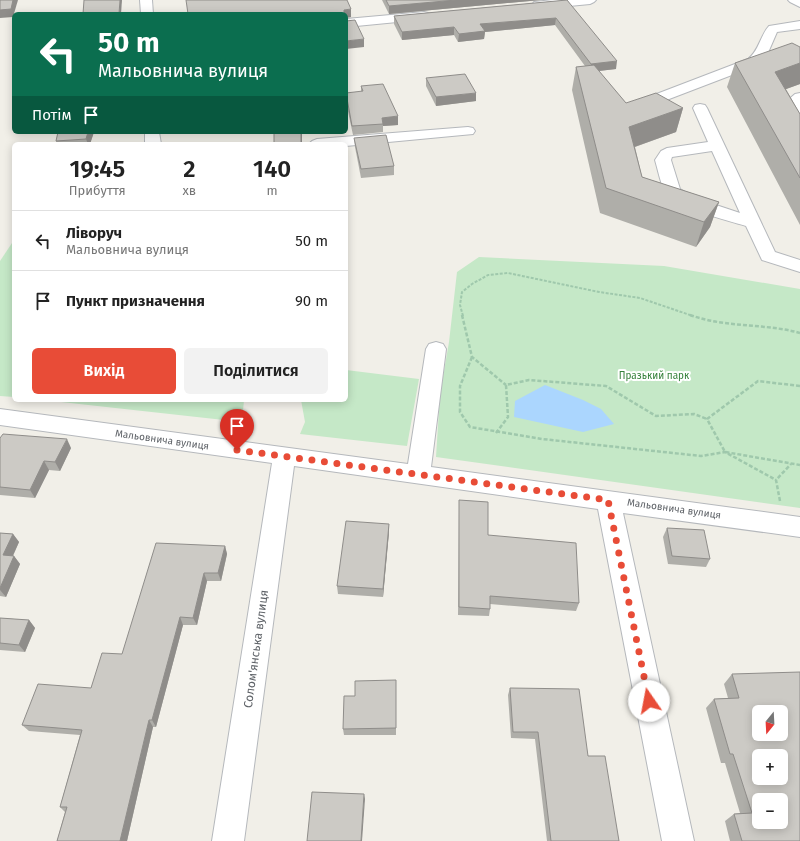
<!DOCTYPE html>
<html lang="uk">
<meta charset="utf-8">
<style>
:root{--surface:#fff;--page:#f2f2f2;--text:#222;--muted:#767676;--line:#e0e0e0;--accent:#e84c37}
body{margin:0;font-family:"Fira Sans",sans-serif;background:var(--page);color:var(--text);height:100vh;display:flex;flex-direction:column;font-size:15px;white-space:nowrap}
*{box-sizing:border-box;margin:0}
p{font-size:13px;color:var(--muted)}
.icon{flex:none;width:22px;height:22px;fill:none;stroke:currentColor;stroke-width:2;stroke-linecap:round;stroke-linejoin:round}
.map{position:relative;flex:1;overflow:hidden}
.drawer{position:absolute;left:12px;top:142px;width:336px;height:260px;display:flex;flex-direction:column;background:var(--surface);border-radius:6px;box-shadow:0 2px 10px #0003}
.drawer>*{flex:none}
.guide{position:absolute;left:12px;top:12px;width:336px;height:122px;border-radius:6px;box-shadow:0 2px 10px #0003;background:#0b6e4f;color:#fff;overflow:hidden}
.needle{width:26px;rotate:198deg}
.tools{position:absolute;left:752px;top:705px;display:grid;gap:8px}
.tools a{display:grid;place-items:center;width:36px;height:36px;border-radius:6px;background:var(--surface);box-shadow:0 2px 10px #0003;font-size:20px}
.pin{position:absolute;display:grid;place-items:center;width:34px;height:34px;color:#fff;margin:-41px -17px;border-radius:50% 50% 50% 0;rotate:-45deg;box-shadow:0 0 4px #0007}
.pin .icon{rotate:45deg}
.me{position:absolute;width:44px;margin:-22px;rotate:348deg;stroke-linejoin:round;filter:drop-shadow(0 0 3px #0008)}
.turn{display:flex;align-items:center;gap:14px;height:84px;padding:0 20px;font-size:18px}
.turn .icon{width:52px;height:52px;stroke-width:2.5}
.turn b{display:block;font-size:28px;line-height:34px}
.then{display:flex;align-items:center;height:38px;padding:0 20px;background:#0003;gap:8px;font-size:15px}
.eta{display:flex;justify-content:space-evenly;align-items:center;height:68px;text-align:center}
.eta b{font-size:24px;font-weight:600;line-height:28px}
.cta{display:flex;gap:8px;margin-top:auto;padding:8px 20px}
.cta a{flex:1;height:46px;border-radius:6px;background:var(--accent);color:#fff;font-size:16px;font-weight:600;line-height:46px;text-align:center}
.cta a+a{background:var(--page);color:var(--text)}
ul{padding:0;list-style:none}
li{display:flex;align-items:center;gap:12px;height:60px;padding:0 20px;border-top:1px solid var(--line)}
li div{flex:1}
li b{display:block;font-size:15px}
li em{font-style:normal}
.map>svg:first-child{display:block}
.green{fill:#c5e8c7}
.water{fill:#abd6fe}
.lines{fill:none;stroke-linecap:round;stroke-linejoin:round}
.minor-casing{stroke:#b5b8bc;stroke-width:2}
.path-far1{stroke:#9fc8ac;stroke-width:2;stroke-dasharray:3 1.5;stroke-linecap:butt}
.path{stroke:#9fc8ac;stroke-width:2.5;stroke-dasharray:4 2;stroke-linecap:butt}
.minor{fill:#fff;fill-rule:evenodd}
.wall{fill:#afaea9}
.shaded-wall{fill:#8f8d8a}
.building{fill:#cccac5;stroke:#8f8d8a;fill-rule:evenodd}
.route{stroke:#e84c37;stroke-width:7;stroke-dasharray:0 12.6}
.labels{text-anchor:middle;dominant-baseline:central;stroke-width:4;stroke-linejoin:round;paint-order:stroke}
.park-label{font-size:10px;fill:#35813b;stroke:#fff}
.street-label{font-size:10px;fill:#5f6368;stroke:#fff}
.near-street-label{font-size:12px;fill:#5f6368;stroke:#fff}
</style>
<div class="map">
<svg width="800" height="841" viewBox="0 0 800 841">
<rect width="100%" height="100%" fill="#f1efe8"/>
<!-- green -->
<g class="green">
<path d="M14,240v157l-14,-1v-135z"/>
<path d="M479,257l185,9 136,23v219l-364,-51 4,-63 9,-52 8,-70z"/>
<path d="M346,370l73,9 -12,67 -107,-12 5,-12 -4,-22h45z"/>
<path d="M43,400h201l-2,22z"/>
</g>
<!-- water -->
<path class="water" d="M545,385l38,15 18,9 13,15 -31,8 -69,-15 1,-16z"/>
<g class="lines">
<defs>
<g id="minor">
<path d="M140,0h12l1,14h-12z"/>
<path d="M553,0h43l-2,2 -4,2 -52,5 -4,-1 -2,-3 2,-3z"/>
<path d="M788,0h12v7l-10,-5z"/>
<path d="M424,12l4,1 2,3 -2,3 -82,8v-8z"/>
<path d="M800,21v8l-23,3 -10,23 -9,10 -115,44 -5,1 -5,-1 -2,-3 2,-3 115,-44c11,-8 12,-23 21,-33z"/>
<path d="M800,93v25l-5,-1 -7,-11 -1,-5 8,-7z"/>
<path d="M700,104l5,1 2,3 68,144 25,8v12l-38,-12 -16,-34c-19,-6 -74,-19 -82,-36 -4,-9 -6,-20 -9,-30l6,-9 6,-3 41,-6 -15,-34 2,-3zM712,151l28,62 -42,-14 -18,-10 -9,-29 1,-3z"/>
<path d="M468,127l5,1 2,3 -2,3 -127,12v-2h-37l3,-3 5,-2z"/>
<path d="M145,132h14l2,12h-16z"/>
<path d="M436,342l7,2 3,5 -15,118 369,50v20l-177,-24 71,328h-32l-64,-332 -304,-43 -50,375h-32l60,-378 -272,-38v-16l408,55 18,-115 3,-5z"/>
</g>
</defs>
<!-- minor casing -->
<use href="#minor" class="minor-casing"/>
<!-- path-far1 -->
<path class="path-far1" d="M463,316l-3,-11 2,-13 10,-8 16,-9 20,-2 91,19 41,6 53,18"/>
<!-- path -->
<g class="path">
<path d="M462,315l10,42 34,28"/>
<path d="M690,315c36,13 74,8 110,18"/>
<path d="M472,357l-12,29v26l10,15 72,12 159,17 24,-4 51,28"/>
<path d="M800,386l-42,-5 -51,38 18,33 75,13"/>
<path d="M496,433l12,-16 -2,-32 23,-5 77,6 50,30 38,-2 13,5"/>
<path d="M780,501l-4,-21 15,-16"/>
</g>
<!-- minor -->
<use href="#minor" class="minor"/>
</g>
<!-- wall -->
<g class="wall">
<path d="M382,0h159l-152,14z"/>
<path d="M567,0l49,69 -18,2 28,32 57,5 -7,24 -41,15 7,30 77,25 -9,25 -14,20 -96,-34 -28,-123 4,-23 9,-1 -30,-41 -70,7 -1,7 -26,3 -4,-7 -52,5 -8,-16v-8z"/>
<path d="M800,47v37l-14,5 14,25v111l-73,-138 8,-24z"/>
<path d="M426,78l50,23 -40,5 -10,-20z"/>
<path d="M361,86l37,39 -15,1v6l-30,3 -7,-33v-9l15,-1z"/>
<path d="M94,132l-4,12h-33l-1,-3z"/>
<path d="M354,138l40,28v9l-33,3 -6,-31z"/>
<path d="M0,438l71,10 -11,23 -11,-1 -14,28 -35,-3z"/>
<path d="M459,500l29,35 91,68 -3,8 -86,-7v5l-1,7 -31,-1 1,-106z"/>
<path d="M389,524v8l-6,65 -45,-3 -1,-8z"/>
<path d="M667,528l43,31 -4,8 -38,-3 -5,-27z"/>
<path d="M0,533l13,1 6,8 -6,14h1l6,8 -14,33 -6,-1z"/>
<path d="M225,546l2,8 -6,27h-14l-10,44h-14l-27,102h-3l-26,114h-70l8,-29 -5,-5 20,-72 -51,-4 -7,-6 69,-37z"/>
<path d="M0,618l29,2 6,8 -10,24 -25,-2z"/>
<path d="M732,674l68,167h-70l-5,-20 9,-7 6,-1 -15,-50h-4l-15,-55 8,-9 14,-1 -4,-14z"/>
<path d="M396,687v48h-52l-1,-6 12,-33z"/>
<path d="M510,688l78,68 31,85h-72l-12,-102 -24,-1 -3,-43z"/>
</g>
<!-- shaded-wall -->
<g class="shaded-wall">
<path d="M13,0h5l-5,17 -13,1v-8z"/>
<path d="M120,0h2l-1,14h-2z"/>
<path d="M456,0h85l-152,14v-8z"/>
<path d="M351,9v8l-5,1v-4h-2v-4z"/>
<path d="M556,18l-1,7 -70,7 -1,7 -26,3 1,-8 21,-10z"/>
<path d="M454,27v8l-52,5v-8z"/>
<path d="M364,39v8l-18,2v-8z"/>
<path d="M617,61l-1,8 -26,3 1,-8z"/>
<path d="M800,63v21l-33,12 8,-24z"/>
<path d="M476,93v8l-40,5v-9z"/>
<path d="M683,108l-7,24 -53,19 6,-24z"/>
<path d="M398,116v9l-15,1 -1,-8z"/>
<path d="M88,132h6l-4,12h-2l-2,-5z"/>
<rect x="301" y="132" width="1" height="12"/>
<path d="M719,202l-9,25 -14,20 8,-25z"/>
<path d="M67,439l4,9 -11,23 -5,-9z"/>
<path d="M44,461l5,9 -14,28 -5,-8z"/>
<path d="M389,524v8l-6,65v-8z"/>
<path d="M13,534l6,8 -10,22 -6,-9z"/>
<path d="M225,546l2,8 -6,27 -3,-8z"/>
<path d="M14,556l6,8 -14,33 -6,-7v-2z"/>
<path d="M204,573l3,8 -10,44 -4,-7z"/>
<path d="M180,617l3,8 -27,102 -4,-7z"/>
<path d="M29,620l6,8 -10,24 -6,-7z"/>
<path d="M149,720l4,7 -26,114h-7z"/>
<path d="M364,794l1,5 -3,42h-1z"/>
</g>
<!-- building -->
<g class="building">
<path d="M0,0h13l-2,9 -11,1z"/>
<path d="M84,0h36l-1,14h-36z"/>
<path d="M186,0h161l4,9 -7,1v4h-156z"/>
<path d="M386,0h70l-67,6z"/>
<path d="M567,0l50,61 -26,3 -35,-46 -76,6 5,7 -26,3 -5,-7 -52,5 -8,-16z"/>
<path d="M355,20l9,19 -18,2v-20z"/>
<path d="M792,43l8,4v16l-25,9 25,42v64l-65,-115z"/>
<path d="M594,65l32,38 30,-10 27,15 -54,19 13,50 77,25 -15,20 -98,-34 -30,-121z"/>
<path d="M465,74l11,19 -40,4 -10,-19z"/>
<path d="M383,84l15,32 -16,2 1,6 -31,2 -6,-33 17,-2 -2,-5z"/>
<path d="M58,132h30l-2,7 -30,2z"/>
<rect x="274" y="132" width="27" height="12"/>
<path d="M386,135l8,31 -33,3 -7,-31z"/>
<path d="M3,434l64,5 -12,23 -11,-1 -14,29 -30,-3v-49z"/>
<path d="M459,500l29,2v33l88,8 3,60 -89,-7v13l-31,-2z"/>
<path d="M346,521l43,3 -6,65 -46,-3z"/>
<path d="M667,528l37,2 6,29 -38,-3z"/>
<path d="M0,533l13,1 -10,21 11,1 -14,32z"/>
<path d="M156,543l69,3 -7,27h-14l-11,45 -13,-1 -28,103h-3l-29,121h-63l10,-34h-7l22,-77 -60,-5 16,-41 53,4 11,-35 20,1z"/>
<path d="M0,618l29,2 -10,25 -19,-2z"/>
<path d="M800,672v169h-58l-8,-27 18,-1 -19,-59h-3l-16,-55 25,-1 -7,-24zM759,712h22v22h-22zM759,756h22v22h-22zM759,800h22v22h-22z"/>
<path d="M396,680v48l-53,1 1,-33h11v-15z"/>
<path d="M510,688l69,1 9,67h17l14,85h-68l-13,-109h-25z"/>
<path d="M312,792l52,2 -3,47h-54z"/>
</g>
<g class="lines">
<!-- route -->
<path class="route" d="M237,450l371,50 41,201"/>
</g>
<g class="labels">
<!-- park labels -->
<g class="park-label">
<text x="654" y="376">Празький парк</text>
</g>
<!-- street labels -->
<g class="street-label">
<text transform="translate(162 440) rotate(8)">Мальовнича вулиця</text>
<text transform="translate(674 509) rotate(8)">Мальовнича вулиця</text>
</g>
<!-- near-street labels -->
<g class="near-street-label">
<text transform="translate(256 649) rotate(-82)">Солом'янська вулиця</text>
</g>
</g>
</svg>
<div class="tools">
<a><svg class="needle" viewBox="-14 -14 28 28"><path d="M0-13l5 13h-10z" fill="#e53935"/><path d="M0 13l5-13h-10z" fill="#767676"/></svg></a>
<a>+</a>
<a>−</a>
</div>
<div class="pin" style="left:237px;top:450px;background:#d93025"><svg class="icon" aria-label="arrive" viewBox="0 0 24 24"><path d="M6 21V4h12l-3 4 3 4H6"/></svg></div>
<svg class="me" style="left:649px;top:701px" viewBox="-20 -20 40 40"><circle r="19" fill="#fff"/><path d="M0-13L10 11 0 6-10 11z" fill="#e84c37"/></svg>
<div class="guide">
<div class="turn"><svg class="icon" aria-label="left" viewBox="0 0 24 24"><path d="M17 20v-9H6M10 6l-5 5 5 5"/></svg><div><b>50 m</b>Мальовнича вулиця</div></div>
<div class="then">Потім<svg class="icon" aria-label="arrive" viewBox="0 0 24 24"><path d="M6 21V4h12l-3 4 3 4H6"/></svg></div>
</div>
<section class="drawer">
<div class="eta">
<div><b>19:45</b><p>Прибуття</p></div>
<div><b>2</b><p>хв</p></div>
<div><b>140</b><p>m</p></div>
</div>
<ul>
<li><svg class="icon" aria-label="left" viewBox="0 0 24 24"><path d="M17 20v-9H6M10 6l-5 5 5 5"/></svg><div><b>Ліворуч</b><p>Мальовнича вулиця</p></div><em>50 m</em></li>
<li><svg class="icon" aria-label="arrive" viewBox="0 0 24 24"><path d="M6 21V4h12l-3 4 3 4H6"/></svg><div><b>Пункт призначення</b></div><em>90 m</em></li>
</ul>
<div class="cta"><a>Вихід</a><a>Поділитися</a></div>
</section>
</div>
